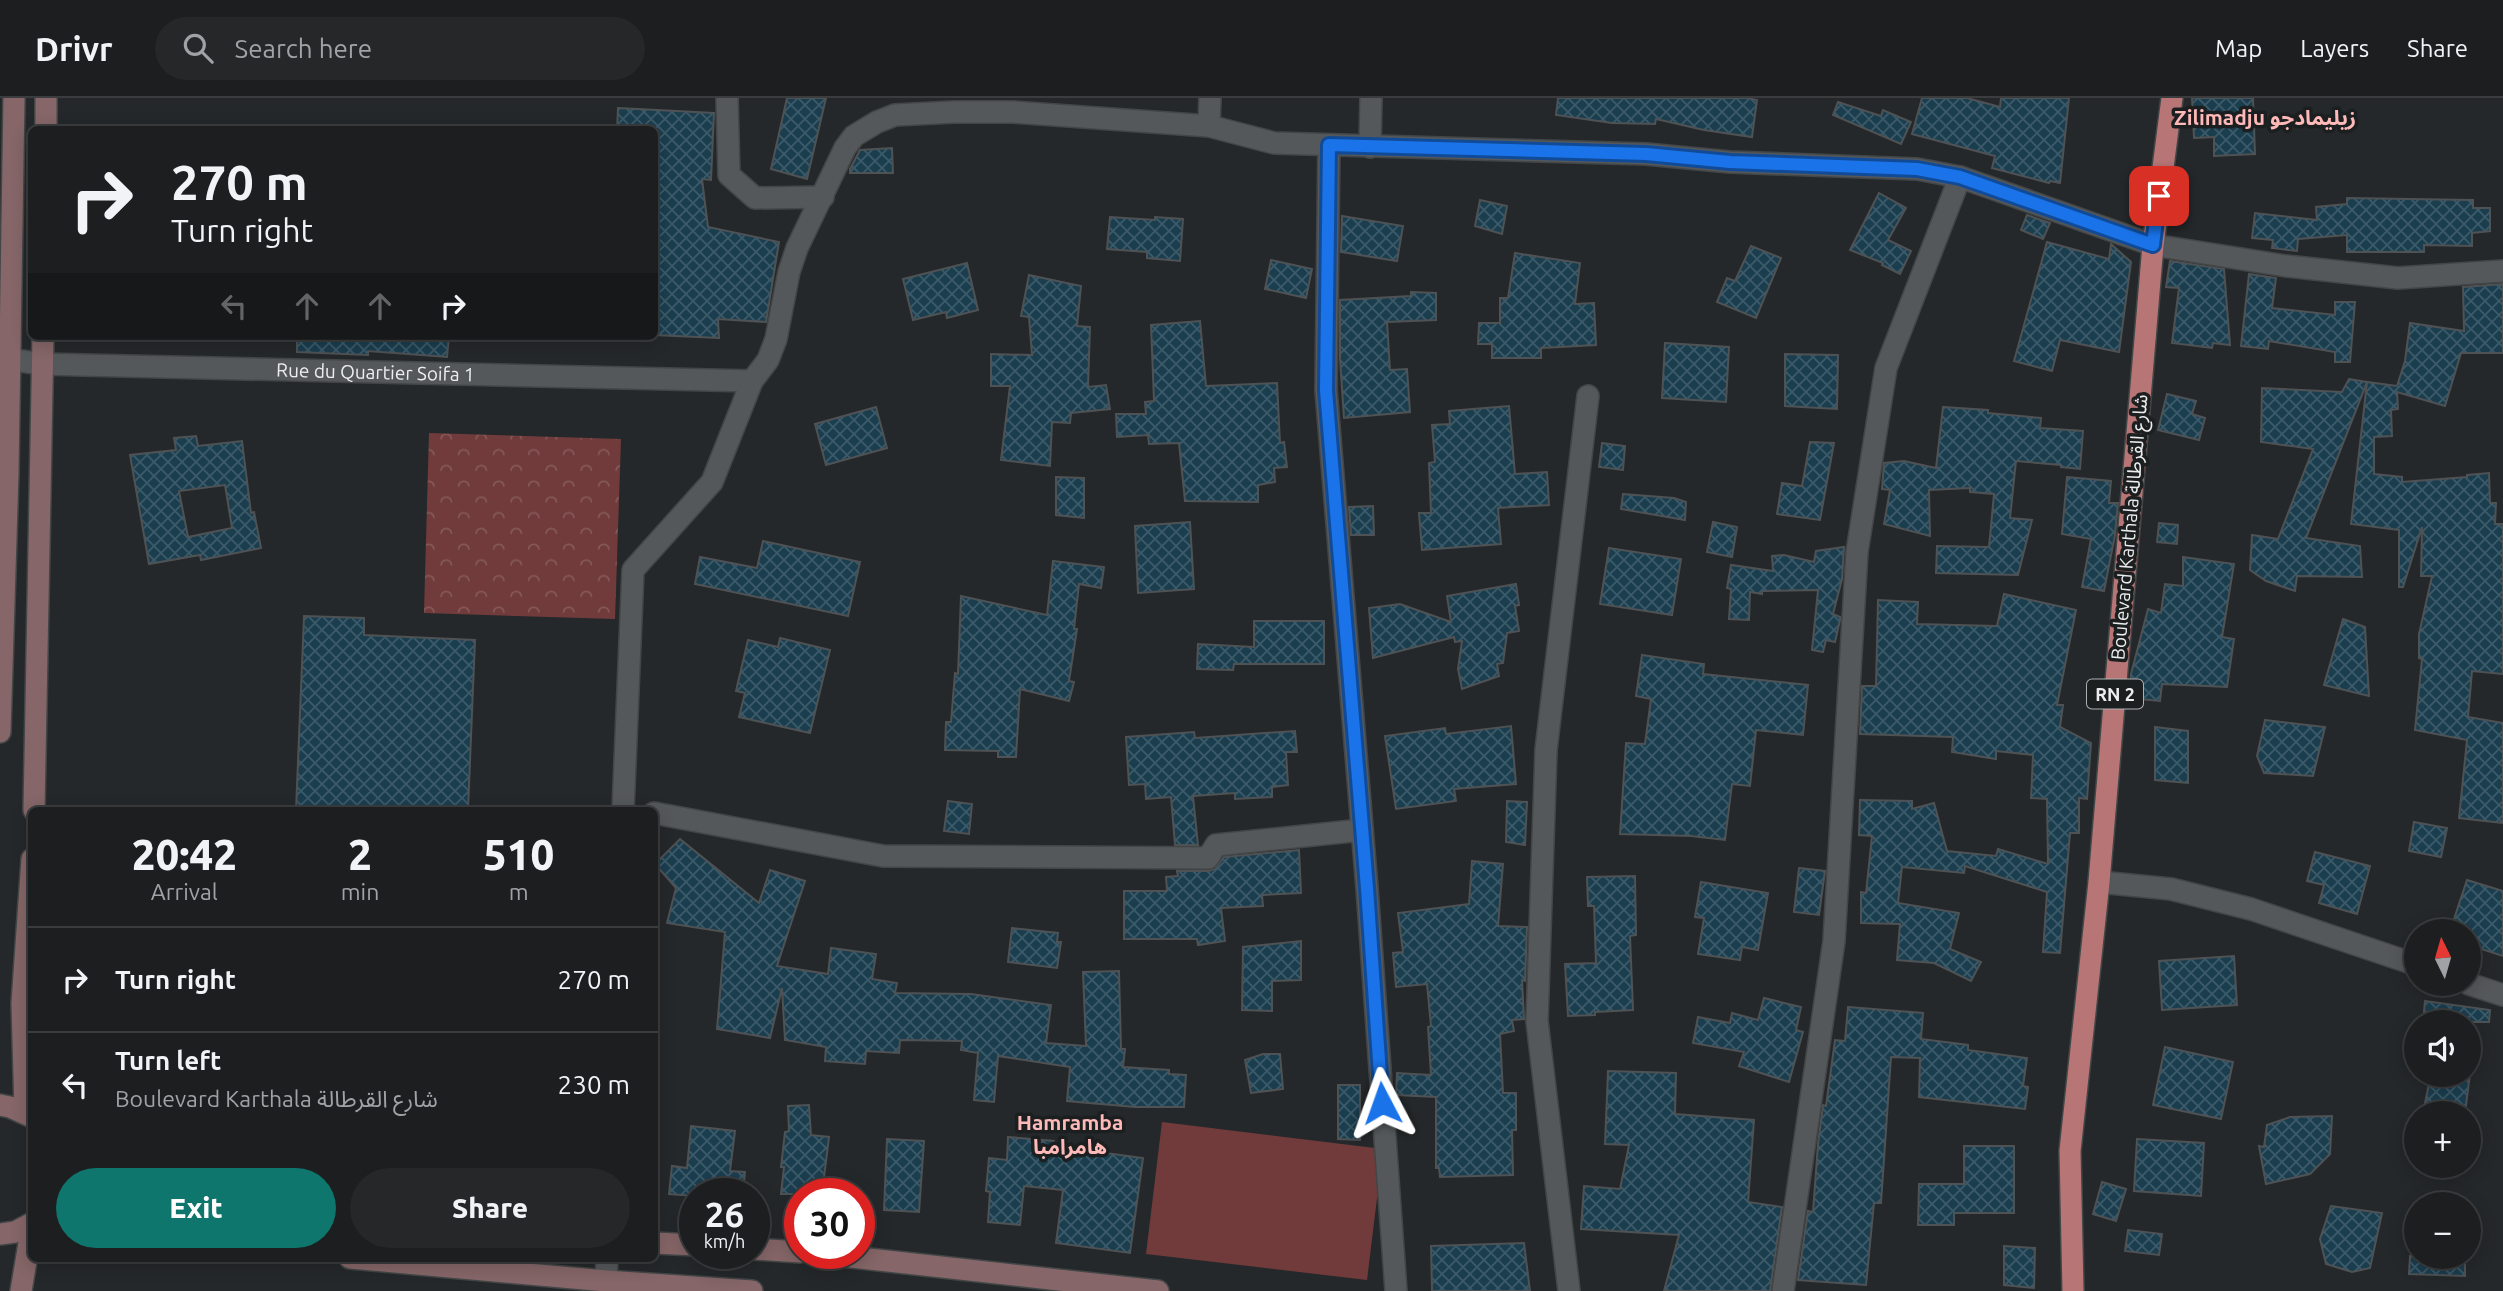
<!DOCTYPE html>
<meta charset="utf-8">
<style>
:root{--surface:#1c1e20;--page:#252729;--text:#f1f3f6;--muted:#a0a2a5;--line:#3a3c3e;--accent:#0f766e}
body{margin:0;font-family:Ubuntu,"Noto Sans Arabic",sans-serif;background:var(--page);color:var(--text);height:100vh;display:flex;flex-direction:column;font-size:26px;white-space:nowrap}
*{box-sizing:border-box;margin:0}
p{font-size:23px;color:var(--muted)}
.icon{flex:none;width:38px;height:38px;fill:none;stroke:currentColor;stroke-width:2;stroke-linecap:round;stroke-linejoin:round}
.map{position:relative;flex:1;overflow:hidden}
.sheet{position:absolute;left:28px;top:709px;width:630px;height:455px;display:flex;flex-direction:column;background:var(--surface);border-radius:10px;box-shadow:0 4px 18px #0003,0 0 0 2px var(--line)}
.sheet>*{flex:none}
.banner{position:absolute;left:28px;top:28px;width:630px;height:214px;border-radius:10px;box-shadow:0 4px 18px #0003,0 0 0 2px var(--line);background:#1c1e20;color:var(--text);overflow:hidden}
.needle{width:46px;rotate:355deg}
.fabs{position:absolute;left:2404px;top:821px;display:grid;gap:14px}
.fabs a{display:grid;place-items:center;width:77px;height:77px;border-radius:50%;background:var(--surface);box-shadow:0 4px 18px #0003,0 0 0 2px var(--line);font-size:35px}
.speed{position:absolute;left:679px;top:1080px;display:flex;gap:14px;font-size:35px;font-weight:700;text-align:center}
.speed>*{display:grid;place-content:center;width:91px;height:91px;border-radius:50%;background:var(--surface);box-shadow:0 4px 18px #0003,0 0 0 2px var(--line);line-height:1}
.speed small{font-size:18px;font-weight:400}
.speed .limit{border:10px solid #d22;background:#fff;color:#111}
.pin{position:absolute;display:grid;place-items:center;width:60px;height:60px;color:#fff;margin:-30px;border-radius:14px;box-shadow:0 4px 10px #0006}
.me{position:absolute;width:77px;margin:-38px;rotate:356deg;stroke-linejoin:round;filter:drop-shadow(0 0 5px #0008)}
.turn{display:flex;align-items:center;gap:24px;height:147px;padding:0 28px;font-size:32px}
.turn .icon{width:91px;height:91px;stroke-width:2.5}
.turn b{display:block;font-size:49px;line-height:60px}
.lanes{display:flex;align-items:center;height:66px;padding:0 28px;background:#0003;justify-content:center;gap:35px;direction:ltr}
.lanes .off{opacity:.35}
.eta{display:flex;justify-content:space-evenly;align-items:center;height:119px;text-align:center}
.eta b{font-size:42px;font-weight:800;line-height:49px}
.primary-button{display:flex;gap:14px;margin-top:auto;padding:14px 28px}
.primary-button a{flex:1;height:80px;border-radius:42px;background:var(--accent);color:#fff;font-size:28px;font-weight:800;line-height:80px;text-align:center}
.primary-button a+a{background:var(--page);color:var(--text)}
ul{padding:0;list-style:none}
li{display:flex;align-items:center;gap:21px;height:105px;padding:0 28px;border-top:2px solid var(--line)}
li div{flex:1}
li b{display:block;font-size:26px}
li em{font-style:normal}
header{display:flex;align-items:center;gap:42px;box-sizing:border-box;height:98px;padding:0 35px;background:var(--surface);border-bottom:2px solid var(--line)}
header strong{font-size:33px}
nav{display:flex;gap:38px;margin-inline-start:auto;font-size:24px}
.search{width:490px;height:63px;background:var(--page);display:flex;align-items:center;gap:18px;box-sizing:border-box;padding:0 24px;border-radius:38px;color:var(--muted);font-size:26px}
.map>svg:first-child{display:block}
.forest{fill:url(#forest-crowns)}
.garden{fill:#713b3c}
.building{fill:url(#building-cross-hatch);stroke:#4f5254;stroke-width:2;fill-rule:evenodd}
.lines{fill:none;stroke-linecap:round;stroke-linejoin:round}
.street-casing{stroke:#434647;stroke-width:24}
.secondary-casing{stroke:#434647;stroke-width:24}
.primary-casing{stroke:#434647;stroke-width:24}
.street{stroke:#55585a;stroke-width:21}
.secondary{stroke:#866668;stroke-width:21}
.primary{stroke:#b77576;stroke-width:21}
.route-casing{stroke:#114b97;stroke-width:18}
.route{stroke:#1a73e8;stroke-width:12}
.labels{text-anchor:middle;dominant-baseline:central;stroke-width:7;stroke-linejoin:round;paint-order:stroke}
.shield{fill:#1c1f20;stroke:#adafb0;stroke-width:2}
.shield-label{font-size:18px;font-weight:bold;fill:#ebedee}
.street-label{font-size:19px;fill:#ebedee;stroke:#1c1f20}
.neighbourhood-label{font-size:21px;font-weight:bold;fill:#feb9b8;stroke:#1c1f20}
</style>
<header>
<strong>Drivr</strong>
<div class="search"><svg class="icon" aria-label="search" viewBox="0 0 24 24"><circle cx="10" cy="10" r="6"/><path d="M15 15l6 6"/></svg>Search here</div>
<nav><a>Map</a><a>Layers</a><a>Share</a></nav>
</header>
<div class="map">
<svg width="2503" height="1193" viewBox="0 0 2503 1193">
<defs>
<pattern id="forest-crowns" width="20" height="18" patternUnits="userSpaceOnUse" patternTransform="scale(1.75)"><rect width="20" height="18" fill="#713b3c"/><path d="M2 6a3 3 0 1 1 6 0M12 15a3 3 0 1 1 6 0" fill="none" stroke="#855858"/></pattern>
<pattern id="building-cross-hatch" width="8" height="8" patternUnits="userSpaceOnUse" patternTransform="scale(1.75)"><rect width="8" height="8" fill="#1b3e4f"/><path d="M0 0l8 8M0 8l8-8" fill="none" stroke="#3c5a69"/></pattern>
</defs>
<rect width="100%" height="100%" fill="#25282a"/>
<!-- forest -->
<path class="forest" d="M429,335l192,6 -6,180 -191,-6z"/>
<!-- garden -->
<path class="garden" d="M1162,1024l221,27 -16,131 -221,-26z"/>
<!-- building -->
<g class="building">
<path d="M787,0h39l-19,81 -36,-10z"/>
<path d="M1558,0h189l10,2 -5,37 -48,-7 -48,-11 -1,5 -43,-1 -56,-8z"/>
<path d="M1922,0h45l33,9 1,-9h68l-9,85 -10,-2 -1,2 -57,-15 3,-12 -83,-22z"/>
<path d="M2192,0h61l2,56 -41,2v-19l-20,1z"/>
<path d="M1838,4l43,14 2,-6 28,12 -10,22 -68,-29z"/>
<path d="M618,10l96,5 -3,67 -9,-1 6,48 71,15 -13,80 -48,-3 1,19 -65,-3v-205h-37z"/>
<path d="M892,50l1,25h-43v-4l10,-19z"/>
<path d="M1879,95l27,15 -18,32 23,11 -11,23 -18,-9 1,-2 -33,-13z"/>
<path d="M2347,100l126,2v8h17v23l-18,2v13l-48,-1v7h-77v-17l-49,4 -1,12 -25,-3 1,-8 -21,-2 3,-25 62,7 -1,-13 31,-3z"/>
<path d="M1480,102l27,6 -5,28 -27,-8z"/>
<path d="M2027,117l23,8 -7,16 -22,-9z"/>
<path d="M1342,118l61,10 -6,35 -56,-9z"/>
<path d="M1110,119l45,3v-3l28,2 -3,42 -33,-3v-6l-40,-3z"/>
<path d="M2047,144l62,17 2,-15 20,18 -12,90 -59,-12 -8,31 -38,-10z"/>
<path d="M1751,148l30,12 -25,60 -39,-16 10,-24 8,3z"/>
<path d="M1515,155l65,10 -5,41 19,-1 2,42 -55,3v10h-49v-14h-14l1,-21h21v-25h8z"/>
<path d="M1271,162l41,9 -6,29 -41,-9z"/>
<path d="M2170,163l54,8 6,76 -17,-2 -1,5 -40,-5 7,-55 -13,-1z"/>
<path d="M967,165l11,47 -31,8 -1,-6 -33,8 -10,-41z"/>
<path d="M2249,176l27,4 -4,30 63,7v-13h20l-5,60h-15v-10l-66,-11 -1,8 -27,-3z"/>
<path d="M1029,177l52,11 -4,40 13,1 -2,60 18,-2 4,24 -39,4 -1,10 -18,-1 -2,44 -49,-6 9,-74h-19v-32l41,1 -3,-38 -8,-1z"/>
<path d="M2503,186v69h-42l-16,53 -48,-14 1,17 -7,1 1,26 -18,1v37l28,3v5l65,-5v-2l22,-2 1,30h6l-1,21h8v150l-31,-3 -4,46 35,6v100l-44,-5 8,-78 -52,-10 7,-71 -3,-1v-24l13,-58h-11l1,-49 -19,60h-4v-57l-48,-6 16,-142 30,4 8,-25 5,-38 54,8 -1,-44z"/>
<path d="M1411,194l25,1v27l-49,2 3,48 17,-1 3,43 -66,6 -4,-59v-59l71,-4z"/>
<path d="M1200,223l6,65 71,-3 3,60 4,-1 3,25 -13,1 1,14 -17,3v17l-73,-1 -6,-58 -30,1 -1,-9 -31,2 -1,-23h30l-1,-12 9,-1 -3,-76z"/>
<path d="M297,238h152l-2,21 -79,-6v4l-71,-3z"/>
<path d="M1665,245l64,4 -3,55 -64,-4z"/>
<path d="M1785,256l53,1 -1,54 -52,-3z"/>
<path d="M2349,281l18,3 -61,156 54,8 2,31 -65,-1 -2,15 -29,-10 -16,-11 2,-35 26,4 35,-90 -52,-7 1,-54 80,4z"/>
<path d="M2167,296l29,7 -4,13 13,4 -6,22 -41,-10z"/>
<path d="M1509,308l6,68 32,-2 2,33 -51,3 3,36 -79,6 -3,-37h12l-2,-50 6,-1 -3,-37 18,-1 -1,-13z"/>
<path d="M876,309l11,41 -61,17 -11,-41z"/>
<path d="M1943,309l45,3v3l53,5 -1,10 43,3 -3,38 -19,-2v-2l-45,-4 -6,57 22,2 -14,55 -82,-2 1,-27 52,1 5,-53 -24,-2v-4l-41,2 1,46 -46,-12 6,-34 -8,-1 2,-26 20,-2 32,7z"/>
<path d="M196,338l2,10 44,-5 9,72 3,-1 7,36 -60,12 -1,-5 -51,9 -19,-109 46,-5 -2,-12zM225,387l7,43 -44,9 -9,-46z"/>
<path d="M1810,344l24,1 -14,77 -43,-6 5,-31 20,3z"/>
<path d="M1602,345l23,3 -2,24 -24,-3z"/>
<path d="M1056,379l28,1v40l-28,-3z"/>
<path d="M2067,379l44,4 -2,22h9l-3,32 -11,56 -22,-4 9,-48 -29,-5z"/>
<path d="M1623,396l51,4 12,4 -1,18 -64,-11z"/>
<path d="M1373,408l1,29h-23l-2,-28z"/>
<path d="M1190,424l4,67 -56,4 -3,-67z"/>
<path d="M1713,424l24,5 -5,30 -25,-5z"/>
<path d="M2159,425l19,2 -1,19 -20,-2z"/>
<path d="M763,443l97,21 -12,54 -153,-32 5,-27 57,11z"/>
<path d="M1844,449l-2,32 -9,35 7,3v3l-5,22 -9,-2 -3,12 -11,-2 6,-60 -56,1v3l-12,-2 -1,28 -20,-1 2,-30 -4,-1 4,-23 42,6 -1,-15 12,-1 30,7 2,-11z"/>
<path d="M1609,450l72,11 -9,56 -72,-11z"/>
<path d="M2183,459l51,7 -12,73 12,2 -7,48 -65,-3 -2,17 -31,-3 2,-24 17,-65 13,4 4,-29 18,2z"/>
<path d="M1053,463l51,6 -3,21 -22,-4 -5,45h3l-8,52 5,1 -5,19 -49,-12 -4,68h-18v-6l-53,-1 1,-28h5l4,-49 3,1 3,-78 86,19z"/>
<path d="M1516,486l3,21 -4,1 4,25 -12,2 -4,30 -6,1 2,12 -37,13 -4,-20 4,-28 -7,1 -1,-5 -81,21 -4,-50 31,-4 51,18 -4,-26z"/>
<path d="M2004,496l72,16 -19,95h6l-3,22 31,16 -4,56 -8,-1v35h-9l-10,120 -17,-1 4,-60 -82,-26 -1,7 -62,-6 -4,36 61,10 -9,36 31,13 -10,19 -37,-18 -37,-3 3,-36 -39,-1v-31l5,1 6,-57 -13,-1 1,-35 52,1v8l22,-6 13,48 49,5 2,-7 50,15 -1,-65 -16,-1 2,-43 -37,-4v8l-44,-7 1,-15 -93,-3 2,-48h14l2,-86 40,2 -1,22 80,2z"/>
<path d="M304,518l60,2v17l111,5 -7,170h-172z"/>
<path d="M2343,521l22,8 4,69 -45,-11z"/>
<path d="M1254,523h70v43h-90l-1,6 -36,-1 1,-25 56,3z"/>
<path d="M780,540l50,12 -20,83 -71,-16 6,-24 -9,-2 12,-51 30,7z"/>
<path d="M1642,557l62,9 -1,10 105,11 -5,50 -47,-5 -6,56 -18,-2 -7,56 -34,-4 -71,-2 6,-91 19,1 6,-45 -15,-3z"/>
<path d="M2265,622l60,7 -12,49 -49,-3 -7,-17z"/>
<path d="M1511,628l5,58 -62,5 2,12 -60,8 -11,-73 60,-8 1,6z"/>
<path d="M2155,629l33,4v52l-33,-3z"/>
<path d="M1295,633l2,21h-11l2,33 -16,2v10l-37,2v-6l-42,3 5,49h-23l-4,-48 -25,2 -1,-15 -16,1 -3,-48 68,-5 1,6z"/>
<path d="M948,703l24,3 -3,30 -25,-3z"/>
<path d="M1507,703l20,1 -2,43 -19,-3z"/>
<path d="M2414,724l33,6 -6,29 -32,-6z"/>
<path d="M680,741l79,64 11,-33 35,11 -28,85 51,8 3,-26 45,6 -4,25 25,4 -2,10 76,1 80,11 -5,38 40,3 -3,-74 36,-1 2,78h4l-2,18 46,3v4l17,1 -2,32h-49l-68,-6 3,-34 -72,-11 -4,46 -20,-2 4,-47 -17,-3 1,-9 -62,-1 -1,13 -33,-2 -1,13 -40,-3 1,-14 -41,-7 -3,-52 -12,50 -53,-9 8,-97 -58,-9 9,-35 -21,-24z"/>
<path d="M1299,752l2,43 -39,2 1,11 -42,2 4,33 -27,4 -1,-6h-73v-48h43l-1,-14 12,-1 -1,-5h32l6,-2 9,-12z"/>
<path d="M2315,754l55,14 -13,48 -38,-11 5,-18 -17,-4z"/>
<path d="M1472,763l31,3 -5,62 29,1 -2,54 -3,-1 2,39 -12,1 2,11 -14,3 3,59h13v37h-4l1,45 -73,2 -1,-9h-3v-71l-40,-2 1,-22 34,2 -3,-48 3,-1 -4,-42 -31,3 -3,-34 10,-1 -5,-39 71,-9z"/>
<path d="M1799,770l26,3 -6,44 -25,-3z"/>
<path d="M1635,778l1,59 -6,1 3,74 -38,2v3l-27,1 -3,-52 31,-1 -2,-57h-6l-1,-29z"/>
<path d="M2467,782l36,11v65l-34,-11v-14h-19z"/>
<path d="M1701,784l67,11 -10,57 -16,-3 -2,13 -42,-6 6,-36 -9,-1z"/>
<path d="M1012,830l46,5 -1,9h4l-4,26 -49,-6z"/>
<path d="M1301,843v39l-29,1v30l-30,-1 1,-63z"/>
<path d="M2234,858l3,49 -75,5 -3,-49z"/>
<path d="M1764,900l37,9 -5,23 7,2 -14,50 -50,-16 5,-14 -51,-9 5,-26 32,6 2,-10 26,7z"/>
<path d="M2425,903l65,9 -1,12h-66z"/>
<path d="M1848,909l75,6 -2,26 47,6v5l59,8 -4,28 5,1 -3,22 -106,-12 1,-39 -29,-1 -10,146h-7l-8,82 -68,-5 10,-69 5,1 5,-68 5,-39 3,1 9,-66 10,1z"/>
<path d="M2165,949l68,15 -12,57 -68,-14z"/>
<path d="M1263,956h17l3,35 -32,4 -6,-33z"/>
<path d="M1608,973l68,2 -1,41 79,6 -6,82 34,5 -12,84h-106l15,-56 -98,-6 3,-43 36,3 9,-44 -24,-1z"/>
<path d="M2431,976h39l-5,39h-42z"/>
<path d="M1338,987h22v55l-22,-1z"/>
<path d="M809,1007l2,30 18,2 -7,57h-41l3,-27h-3l4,-35 4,-1 -1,-25z"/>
<path d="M2332,1018l-2,38 -20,20 -44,10 -7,-38 5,1 3,-22 23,-8z"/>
<path d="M691,1028l44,5 -5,40 15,1 -2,22h-48v2l-26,-2 3,-28 15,2z"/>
<path d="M1008,1039l46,4v5l89,12 -13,95 -74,-10 7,-53 -39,-4 -4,39 -32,-3 2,-30 -4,-1 3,-33 18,2z"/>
<path d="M887,1041l37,2 -5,71 -35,-2z"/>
<path d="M2137,1041l67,4 -3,53 -67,-5z"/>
<path d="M1964,1048h50v67h-60v12h-36l1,-41h45z"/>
<path d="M2102,1084l24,7 -10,32 -23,-7z"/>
<path d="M2331,1108l51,7 -12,55 -18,4 -26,-8 -6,-25z"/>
<path d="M2128,1132l34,4 -3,21 -34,-4z"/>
<path d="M1524,1145l6,48h-98l-1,-45z"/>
<path d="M2004,1148l31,2 -1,40 -30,-3z"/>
<path d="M2410,1158h55v20l-56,-2z"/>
</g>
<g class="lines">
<defs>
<g id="street">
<path d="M727,0l2,77 26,23 68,-1"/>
<path d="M1209,28l1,-28"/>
<path d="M1329,47l-3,245 41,498 29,403"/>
<path d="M1370,49l1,-49"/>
<path id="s1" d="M0,260l42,6 710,17"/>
<path d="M623,712l10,-240 79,-88 40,-101 16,-21 8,-21 13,-67 8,-24 48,-100 9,-12 23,-14 18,-7 59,-3h59l196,14 65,17 372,11 84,8 187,7 43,8 193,68 133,21 112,12 105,-7"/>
<path d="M654,715l229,43 325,2 8,-13 146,-15"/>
<path d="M2099,784l72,7 80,20 166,56"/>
<path d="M2469,886l34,11"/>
<path d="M606,1183l1,-23"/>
<path d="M1569,1193l-32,-270 9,-271 42,-354"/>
<path d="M1783,1193l51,-350 23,-389 29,-184 74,-191"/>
</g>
<g id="secondary">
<path d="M46,32v-32"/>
<path d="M0,634l8,-259 6,-375"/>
<path d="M34,712l9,-474"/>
<path d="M0,1007l10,2 22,10"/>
<path d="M25,1014l-3,-109 10,-144"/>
<path d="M0,1136l15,-2 17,-9"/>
<path d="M654,1145l41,2"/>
<path d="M754,1151l46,3"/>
<path d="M815,1155l343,38"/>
<path d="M350,1160l256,23 146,10"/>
<path d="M21,1193l11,-66"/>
</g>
<path id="primary" d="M2073,1193l-3,-140 29,-269 54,-637 19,-147"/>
</defs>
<!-- street casing -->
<use href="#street" class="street-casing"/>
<!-- secondary casing -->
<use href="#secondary" class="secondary-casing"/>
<!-- primary casing -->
<use href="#primary" class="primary-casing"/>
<!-- street -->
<use href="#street" class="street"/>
<!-- secondary -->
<use href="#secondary" class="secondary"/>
<!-- primary -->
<use href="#primary" class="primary"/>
</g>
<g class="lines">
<defs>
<path id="route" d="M1382,1005l-15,-215 -41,-498 3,-245 317,9 84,8 187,7 43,8 193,68 6,-49"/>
</defs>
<!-- route casing -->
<use href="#route" class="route-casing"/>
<!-- route -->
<use href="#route" class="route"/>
</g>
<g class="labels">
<!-- shield labels -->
<rect class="shield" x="2087" y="581.5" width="56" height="29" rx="5"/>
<g class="shield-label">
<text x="2115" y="596">RN 2</text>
</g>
<!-- street labels -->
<g class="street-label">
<text stroke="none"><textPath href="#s1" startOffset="376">Rue du Quartier Soifa 1</textPath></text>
<text transform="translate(2129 429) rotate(-85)">Boulevard Karthala شارع القرطالة</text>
</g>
<!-- neighbourhood labels -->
<g class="neighbourhood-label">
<text x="2265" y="19">Zilimadju زيليمادجو</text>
<text x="1070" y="1024">Hamramba<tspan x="1070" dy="24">هامرامبا</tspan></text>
</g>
</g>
</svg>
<div class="fabs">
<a><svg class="needle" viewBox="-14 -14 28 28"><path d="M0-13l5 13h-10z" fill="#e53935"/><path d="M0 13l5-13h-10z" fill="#a0a2a5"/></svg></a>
<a><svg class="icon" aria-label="sound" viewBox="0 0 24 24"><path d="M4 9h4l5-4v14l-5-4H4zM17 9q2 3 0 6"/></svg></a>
<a>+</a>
<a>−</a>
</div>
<div class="speed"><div>26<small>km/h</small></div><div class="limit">30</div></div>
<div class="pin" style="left:2159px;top:98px;background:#d93025"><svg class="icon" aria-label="arrive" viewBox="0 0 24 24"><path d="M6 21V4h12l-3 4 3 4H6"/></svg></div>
<svg class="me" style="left:1382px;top:1005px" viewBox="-20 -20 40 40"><path d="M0-17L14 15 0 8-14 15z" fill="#1a73e8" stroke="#fff" stroke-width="4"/></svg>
<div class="banner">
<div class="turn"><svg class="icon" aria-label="right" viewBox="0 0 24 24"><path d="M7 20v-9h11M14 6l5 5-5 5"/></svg><div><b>270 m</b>Turn right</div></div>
<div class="lanes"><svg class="icon off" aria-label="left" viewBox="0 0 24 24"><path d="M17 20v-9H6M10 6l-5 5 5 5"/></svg><svg class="icon off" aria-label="ahead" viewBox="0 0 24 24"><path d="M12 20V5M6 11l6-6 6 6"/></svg><svg class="icon off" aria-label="ahead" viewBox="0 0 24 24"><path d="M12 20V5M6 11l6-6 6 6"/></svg><svg class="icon" aria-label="right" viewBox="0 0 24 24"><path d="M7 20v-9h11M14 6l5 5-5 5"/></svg></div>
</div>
<section class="sheet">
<div class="eta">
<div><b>20:42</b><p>Arrival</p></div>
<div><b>2</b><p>min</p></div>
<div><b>510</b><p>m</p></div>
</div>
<ul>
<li><svg class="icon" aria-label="right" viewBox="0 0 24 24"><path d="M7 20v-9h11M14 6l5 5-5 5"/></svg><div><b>Turn right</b></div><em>270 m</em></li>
<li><svg class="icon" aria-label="left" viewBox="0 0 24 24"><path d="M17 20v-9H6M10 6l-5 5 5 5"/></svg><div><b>Turn left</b><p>Boulevard Karthala شارع القرطالة</p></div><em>230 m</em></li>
</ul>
<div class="primary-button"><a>Exit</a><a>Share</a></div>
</section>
</div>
